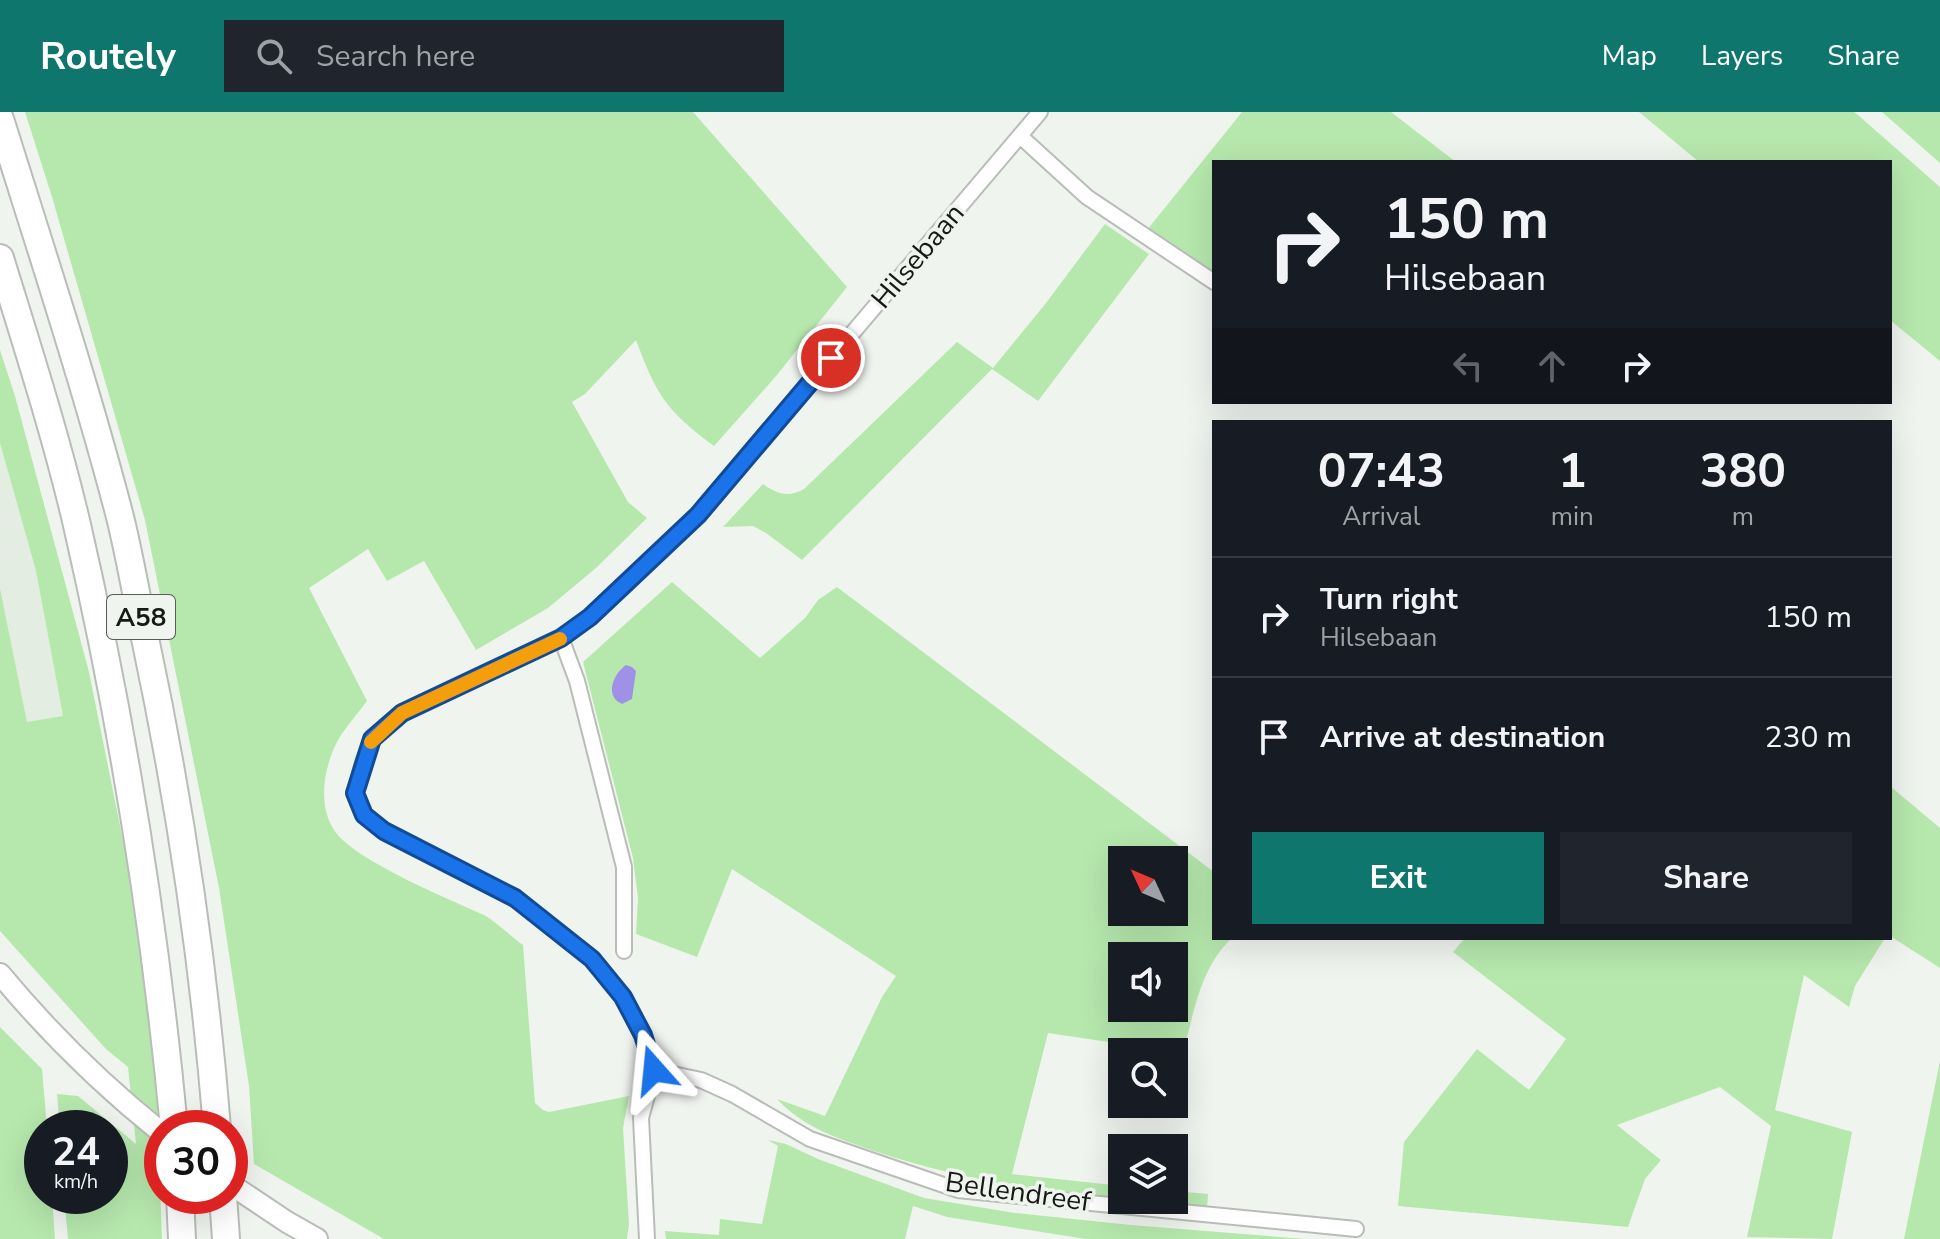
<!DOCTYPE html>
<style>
:root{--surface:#171b24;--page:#20242c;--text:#f1f3f6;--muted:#9ea1a6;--line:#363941;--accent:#0f766e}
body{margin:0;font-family:"Nunito Sans",sans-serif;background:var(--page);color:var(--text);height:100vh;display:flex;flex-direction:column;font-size:30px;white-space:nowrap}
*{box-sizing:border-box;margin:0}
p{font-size:26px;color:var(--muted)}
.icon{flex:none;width:44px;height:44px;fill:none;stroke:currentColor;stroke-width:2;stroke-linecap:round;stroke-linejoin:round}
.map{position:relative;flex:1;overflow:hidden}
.side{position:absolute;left:1212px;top:308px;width:680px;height:520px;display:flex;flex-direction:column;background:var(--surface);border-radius:0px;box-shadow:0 8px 32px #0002}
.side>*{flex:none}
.banner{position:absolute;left:1212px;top:48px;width:680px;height:244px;border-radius:0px;box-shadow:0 8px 32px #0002;background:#171b24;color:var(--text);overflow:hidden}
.needle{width:52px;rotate:314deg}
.controls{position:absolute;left:1108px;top:734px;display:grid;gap:16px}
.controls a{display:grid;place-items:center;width:80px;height:80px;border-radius:0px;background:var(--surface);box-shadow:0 8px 32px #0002;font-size:40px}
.speed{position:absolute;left:24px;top:998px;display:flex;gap:16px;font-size:40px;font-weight:700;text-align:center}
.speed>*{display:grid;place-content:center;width:104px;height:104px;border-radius:50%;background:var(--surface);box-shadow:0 8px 32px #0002;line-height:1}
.speed small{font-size:20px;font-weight:400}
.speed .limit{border:12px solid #d22;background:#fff;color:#111}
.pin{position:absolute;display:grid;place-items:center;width:68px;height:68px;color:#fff;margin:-34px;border:4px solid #fff;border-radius:50%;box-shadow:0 2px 8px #0007}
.me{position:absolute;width:88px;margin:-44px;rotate:342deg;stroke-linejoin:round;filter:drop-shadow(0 0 6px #0008)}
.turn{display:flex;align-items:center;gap:28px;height:168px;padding:0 40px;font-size:36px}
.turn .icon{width:104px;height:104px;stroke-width:2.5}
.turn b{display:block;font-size:56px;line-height:68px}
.lanes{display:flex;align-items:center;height:76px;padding:0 40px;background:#0003;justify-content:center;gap:40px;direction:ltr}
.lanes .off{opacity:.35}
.eta{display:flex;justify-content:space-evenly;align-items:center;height:136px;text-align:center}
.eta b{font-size:48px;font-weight:700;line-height:56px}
.primary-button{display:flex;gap:16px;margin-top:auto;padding:16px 40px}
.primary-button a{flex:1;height:92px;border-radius:0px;background:var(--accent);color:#fff;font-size:32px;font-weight:700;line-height:92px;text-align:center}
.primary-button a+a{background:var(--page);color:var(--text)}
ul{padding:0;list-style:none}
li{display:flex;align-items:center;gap:24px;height:120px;padding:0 40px;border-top:2px solid var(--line)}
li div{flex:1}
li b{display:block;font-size:30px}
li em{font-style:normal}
header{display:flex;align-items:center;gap:48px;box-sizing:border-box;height:112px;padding:0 40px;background:var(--accent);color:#fff}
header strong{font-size:38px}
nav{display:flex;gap:44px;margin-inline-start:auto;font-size:28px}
.search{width:560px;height:72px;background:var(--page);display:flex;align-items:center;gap:20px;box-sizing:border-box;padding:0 28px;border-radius:0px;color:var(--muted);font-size:30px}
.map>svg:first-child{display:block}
.built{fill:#e3ede1}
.green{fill:#b6e8ad;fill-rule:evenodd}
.water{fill:#a091e8}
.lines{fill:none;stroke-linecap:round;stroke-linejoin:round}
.street-casing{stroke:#b9bdb8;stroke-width:18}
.secondary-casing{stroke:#b9bdb8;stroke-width:24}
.highway-casing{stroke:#b9bdb8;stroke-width:30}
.street{stroke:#fff;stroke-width:14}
.secondary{stroke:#fff;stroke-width:20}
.highway{stroke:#fff;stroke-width:26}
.route-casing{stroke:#114b97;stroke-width:20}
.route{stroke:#1a73e8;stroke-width:14}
.slow{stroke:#f59e0b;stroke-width:14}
.labels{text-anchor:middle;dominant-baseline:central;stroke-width:7;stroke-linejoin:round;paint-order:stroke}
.shield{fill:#f0f4ef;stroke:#585b58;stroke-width:2}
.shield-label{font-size:26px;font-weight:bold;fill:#171917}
.street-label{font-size:28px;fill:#171917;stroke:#f0f4ef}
</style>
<header>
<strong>Routely</strong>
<div class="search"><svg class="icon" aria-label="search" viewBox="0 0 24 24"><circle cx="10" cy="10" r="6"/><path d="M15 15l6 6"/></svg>Search here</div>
<nav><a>Map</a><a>Layers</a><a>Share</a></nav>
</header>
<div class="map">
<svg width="1940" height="1127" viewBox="0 0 1940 1127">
<rect width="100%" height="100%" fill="#f0f4ef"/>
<!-- built -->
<path class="built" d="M0,331l36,128 27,146 -36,6 -27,-135z"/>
<!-- green -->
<g class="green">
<path d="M25,0h668l154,175 -70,88 -63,71c-48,-36 -57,-50 -78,-106l-51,54 -13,8 56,100 19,16 -51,50 -48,40 -72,42 -52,-89 -37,20 -19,-32 -59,39 58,113c-8,11 -18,22 -26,34 -16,26 -25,67 -7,95 19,30 115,69 150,85 13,7 26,21 39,30l12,158 8,7 6,2 80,-16 -6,32 6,96 -2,15h-243l-130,-75 -5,-78 -30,-198 -74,-368 -93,-323z"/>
<path d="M1242,0h149l65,50h-242v112l-67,-44z"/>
<path d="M1639,0h215l4,3 82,72v174l-50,-41v-158h-191z"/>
<path d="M1882,0h58v51z"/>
<path d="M1105,112l44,30 -111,147 -46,-32 -190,191 -36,-27 -13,-7 -30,1 40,-43c14,10 25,14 41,5l153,-147 36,26 53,-65z"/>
<path d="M0,238l15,46 74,276 46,228 20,143 7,196h-94l-4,-43h46v-68h-50l-3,-34 21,2 58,48 -8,-77 -22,-18 -106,-118v-343l27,134 36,-6 -27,-145 -36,-128z"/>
<path d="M672,470l88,76 45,-40 13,-18 19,-13 377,285v66h18c-32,30 -38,74 -49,115l-135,-20 -36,141 110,12v14c-85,-8 -167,-22 -248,-49 -37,-13 -70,-23 -97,-52l48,17 57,-119 14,-21 -164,-107 -35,88 -61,-23 2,-36 -5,-40 -50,-196zM1122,748h52v52h-52zM1122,844h52v52h-52z"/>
<path d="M1890,674l50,42v140l-50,-32z"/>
<path d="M1465,826h420l-30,48 -6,21 -45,-32 -29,135 77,22 -20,107 -85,-2 24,-111 -51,-39 -103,38 44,35 -16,19 -17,48 -230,-21 6,-64 73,-93 52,41 37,-51 -113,-87z"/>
<path d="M0,915l42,42 5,59h-5v68h10l3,43h-55z"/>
<path d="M1940,949v178h-36z"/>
<path d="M768,1028l18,4 32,15 106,39 91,15 116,12 174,14h-219l-139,-22 -34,-11 -8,33h-239l-1,-8 54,4 1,-16 42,5 16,-78z"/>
<path d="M1174,1079l34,3 -1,14 -84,-8h51z"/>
</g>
<!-- water -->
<path class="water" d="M626,553l6,2 4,4 -4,28 -10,5c-18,-8 -9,-30 4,-39z"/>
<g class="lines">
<defs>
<g id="street">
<path d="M1020,24l67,61 127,85"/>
<path d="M561,526l16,43 47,186v84"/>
<path d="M654,958l47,10 31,14 78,45 148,51 398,39"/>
<path d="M647,1127l-6,-121 13,-48 -11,-35 -20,-38 -31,-38 -77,-61 -131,-67 -20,-16 -9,-22 8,-31 9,-23 30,-26 159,-75 29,-21 108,-102 342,-403"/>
</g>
<g id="secondary">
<path d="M0,862c49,59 102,111 162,159"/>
<path d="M230,1072l57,38 30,17"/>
</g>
<g id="highway">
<path d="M0,7c41,131 84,261 119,394 11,43 18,87 27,130 34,160 58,322 71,485"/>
<path d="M0,146c27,88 56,177 77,267 46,200 78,399 97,603"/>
<path d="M180,1084l2,43"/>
<path d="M223,1084l3,43"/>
</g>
</defs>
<!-- street casing -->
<use href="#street" class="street-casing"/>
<!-- secondary casing -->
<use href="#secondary" class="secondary-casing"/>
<!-- highway casing -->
<use href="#highway" class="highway-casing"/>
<!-- street -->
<use href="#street" class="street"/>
<!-- secondary -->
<use href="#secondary" class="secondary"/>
<!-- highway -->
<use href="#highway" class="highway"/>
</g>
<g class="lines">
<defs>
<path id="route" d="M654,958l-11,-35 -20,-38 -31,-38 -77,-61 -131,-67 -20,-16 -9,-22 17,-54 30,-26 159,-75 29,-21 108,-102 133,-157"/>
</defs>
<!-- route casing -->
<use href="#route" class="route-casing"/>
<!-- route -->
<use href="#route" class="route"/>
<!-- slow -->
<path class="slow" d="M371,630l31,-29 158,-74"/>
</g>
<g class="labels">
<!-- shield labels -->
<rect class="shield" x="107" y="483" width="68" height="44" rx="6"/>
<g class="shield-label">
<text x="141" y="505">A58</text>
</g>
<!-- street labels -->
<g class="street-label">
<text transform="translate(918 144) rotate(-50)">Hilsebaan</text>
<text transform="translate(1018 1080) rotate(8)">Bellendreef</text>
</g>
</g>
</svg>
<div class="controls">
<a><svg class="needle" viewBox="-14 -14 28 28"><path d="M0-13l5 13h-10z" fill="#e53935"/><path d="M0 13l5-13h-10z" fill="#9ea1a6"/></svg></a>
<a><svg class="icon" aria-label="sound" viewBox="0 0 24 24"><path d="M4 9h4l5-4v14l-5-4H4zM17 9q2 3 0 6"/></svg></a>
<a><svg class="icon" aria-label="search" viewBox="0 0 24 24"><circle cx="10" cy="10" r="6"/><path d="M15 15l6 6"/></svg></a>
<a><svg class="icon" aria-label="layers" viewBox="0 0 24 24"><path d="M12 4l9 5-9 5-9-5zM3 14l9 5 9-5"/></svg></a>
</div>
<div class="speed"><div>24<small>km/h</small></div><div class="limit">30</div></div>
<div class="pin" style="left:831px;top:246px;background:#d93025"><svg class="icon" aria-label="arrive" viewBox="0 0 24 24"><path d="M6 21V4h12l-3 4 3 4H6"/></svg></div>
<svg class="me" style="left:654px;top:958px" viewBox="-20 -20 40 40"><path d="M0-17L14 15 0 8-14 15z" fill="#1a73e8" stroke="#fff" stroke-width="4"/></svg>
<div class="banner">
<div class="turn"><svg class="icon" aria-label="right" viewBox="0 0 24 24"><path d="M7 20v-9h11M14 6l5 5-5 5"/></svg><div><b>150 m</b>Hilsebaan</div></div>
<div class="lanes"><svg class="icon off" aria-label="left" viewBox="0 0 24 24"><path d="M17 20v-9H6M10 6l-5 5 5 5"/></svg><svg class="icon off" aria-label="ahead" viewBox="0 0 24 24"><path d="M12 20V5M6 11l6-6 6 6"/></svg><svg class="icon" aria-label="right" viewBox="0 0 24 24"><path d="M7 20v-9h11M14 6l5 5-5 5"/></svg></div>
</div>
<section class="side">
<div class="eta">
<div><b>07:43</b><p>Arrival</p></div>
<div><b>1</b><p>min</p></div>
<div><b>380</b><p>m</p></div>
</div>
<ul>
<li><svg class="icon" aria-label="right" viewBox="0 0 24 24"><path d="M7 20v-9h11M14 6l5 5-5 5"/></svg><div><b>Turn right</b><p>Hilsebaan</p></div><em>150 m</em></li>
<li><svg class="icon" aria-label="arrive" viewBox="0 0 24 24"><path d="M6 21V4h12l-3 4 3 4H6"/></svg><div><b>Arrive at destination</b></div><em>230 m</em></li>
</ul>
<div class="primary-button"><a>Exit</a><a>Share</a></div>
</section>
</div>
